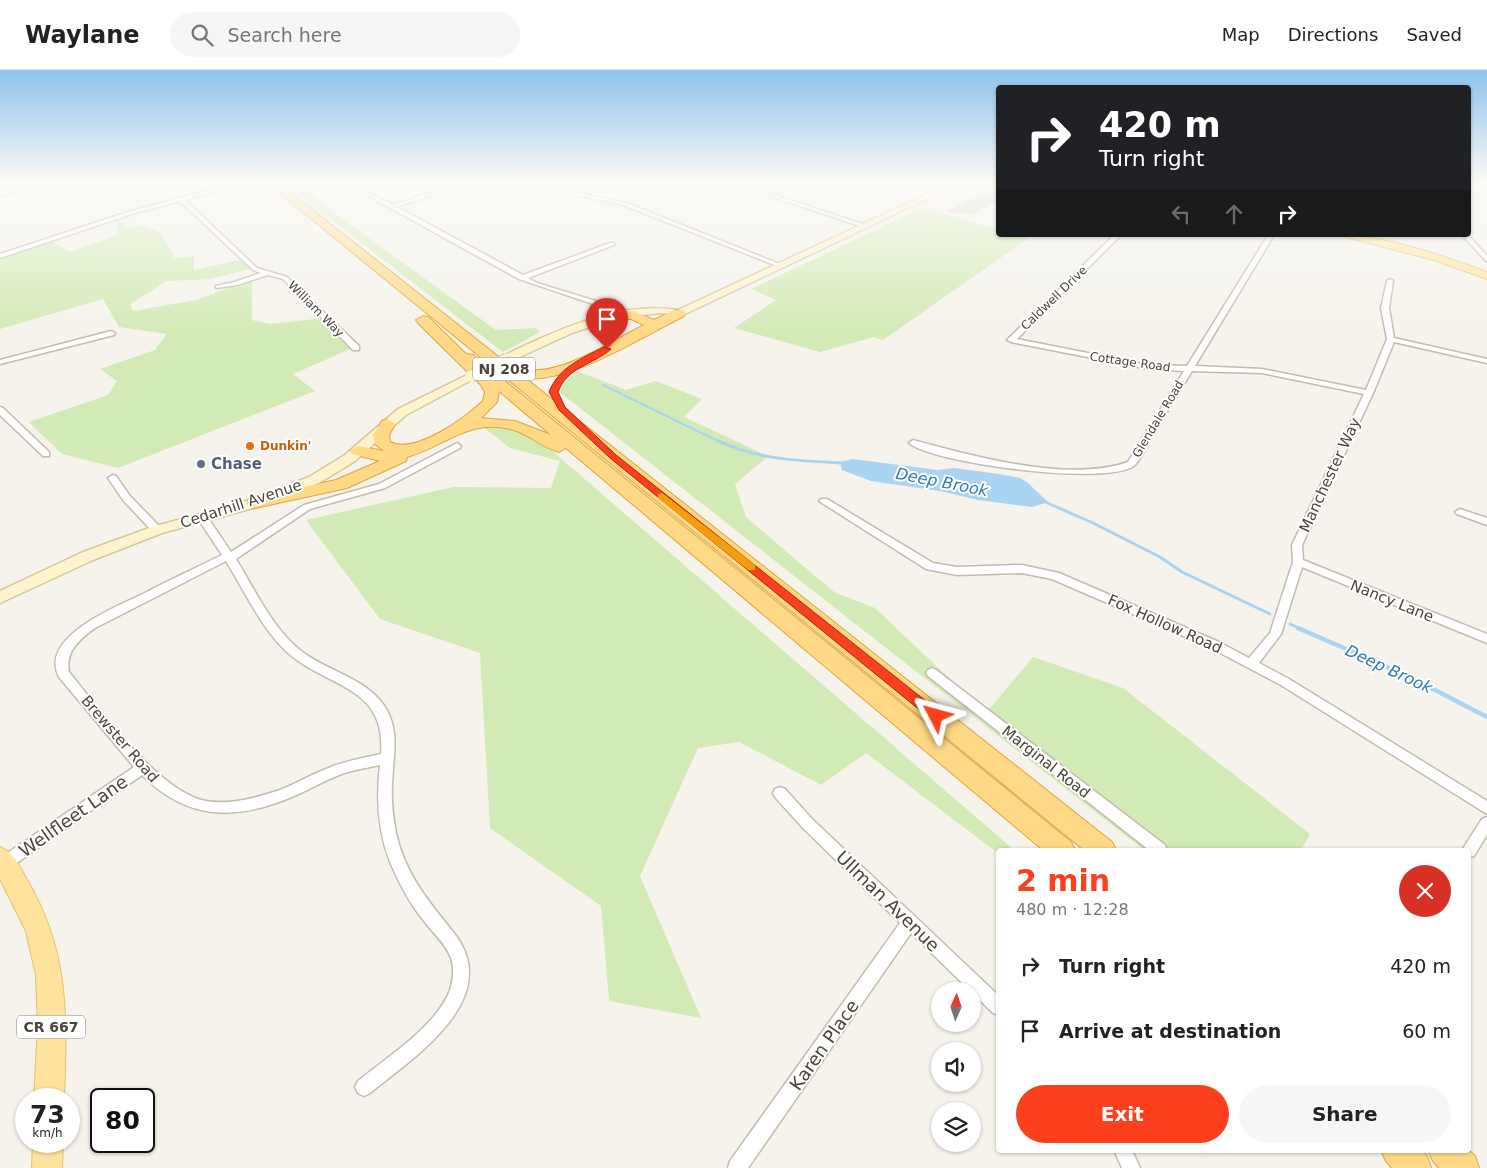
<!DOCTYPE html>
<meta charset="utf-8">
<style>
:root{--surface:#fff;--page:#f6f6f6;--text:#222;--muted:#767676;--line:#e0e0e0;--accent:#fc3f1d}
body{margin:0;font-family:"DejaVu Sans",sans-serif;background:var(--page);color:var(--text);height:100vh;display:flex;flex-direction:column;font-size:19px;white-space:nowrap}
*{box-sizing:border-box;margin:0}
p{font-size:16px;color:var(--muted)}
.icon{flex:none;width:28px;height:28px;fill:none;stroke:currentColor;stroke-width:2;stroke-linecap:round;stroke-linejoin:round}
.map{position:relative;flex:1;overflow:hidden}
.side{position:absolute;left:996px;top:778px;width:475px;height:305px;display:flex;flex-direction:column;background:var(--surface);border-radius:5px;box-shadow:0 1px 4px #0004}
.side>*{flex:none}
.top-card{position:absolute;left:996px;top:15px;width:475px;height:152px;border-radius:5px;box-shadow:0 1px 4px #0004;background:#202124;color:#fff;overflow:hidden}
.needle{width:32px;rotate:3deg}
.controls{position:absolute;left:931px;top:912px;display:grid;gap:10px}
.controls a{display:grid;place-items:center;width:50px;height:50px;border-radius:50%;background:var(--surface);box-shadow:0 1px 4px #0004;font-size:25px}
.speed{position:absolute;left:15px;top:1018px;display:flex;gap:10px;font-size:25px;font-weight:700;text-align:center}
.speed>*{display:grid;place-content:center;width:65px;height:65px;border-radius:50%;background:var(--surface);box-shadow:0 1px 4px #0004;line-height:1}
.speed small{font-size:12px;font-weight:400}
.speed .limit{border:2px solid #111;border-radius:8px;background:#fff;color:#111}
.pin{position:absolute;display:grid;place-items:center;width:42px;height:42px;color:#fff;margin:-51px -21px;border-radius:50% 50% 50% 0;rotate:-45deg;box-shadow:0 0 5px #0007}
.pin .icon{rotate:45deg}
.me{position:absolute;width:55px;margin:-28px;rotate:309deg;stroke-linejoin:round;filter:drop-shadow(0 0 4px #0008)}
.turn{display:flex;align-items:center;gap:18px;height:105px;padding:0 20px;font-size:22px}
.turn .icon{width:65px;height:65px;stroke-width:2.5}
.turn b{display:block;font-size:35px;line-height:42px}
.lanes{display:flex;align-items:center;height:48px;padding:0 20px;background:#0003;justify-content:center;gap:25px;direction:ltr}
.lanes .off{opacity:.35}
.round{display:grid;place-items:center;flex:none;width:52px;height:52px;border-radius:26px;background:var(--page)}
.headline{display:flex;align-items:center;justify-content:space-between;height:85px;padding:0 20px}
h1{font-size:30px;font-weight:700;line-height:38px;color:var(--accent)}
.button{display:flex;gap:10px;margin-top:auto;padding:10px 20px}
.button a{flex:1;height:58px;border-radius:30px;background:var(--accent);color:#fff;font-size:20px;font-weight:700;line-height:58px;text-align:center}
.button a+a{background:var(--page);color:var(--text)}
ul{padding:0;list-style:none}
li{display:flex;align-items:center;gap:15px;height:65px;padding:0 20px}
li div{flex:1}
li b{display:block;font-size:19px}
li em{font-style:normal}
header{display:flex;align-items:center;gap:30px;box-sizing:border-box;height:70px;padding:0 25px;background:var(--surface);border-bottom:1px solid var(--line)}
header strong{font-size:24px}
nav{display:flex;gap:28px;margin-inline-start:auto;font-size:18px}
.search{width:350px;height:45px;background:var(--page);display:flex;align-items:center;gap:12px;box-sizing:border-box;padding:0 18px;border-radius:28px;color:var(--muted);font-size:19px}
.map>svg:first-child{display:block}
.green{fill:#d2eab5}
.water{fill:#a9d4f2}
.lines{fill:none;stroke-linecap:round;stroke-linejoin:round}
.stream-far2{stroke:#a9d4f2;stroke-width:2.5}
.stream-far1{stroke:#a9d4f2;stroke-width:3}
.stream{stroke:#a9d4f2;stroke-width:4.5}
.building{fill:#d8cfc1}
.minor-casing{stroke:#c2bbae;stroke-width:3}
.secondary-casing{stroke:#d6c79b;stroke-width:3}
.primary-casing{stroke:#e6c16a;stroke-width:2}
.trunk-casing{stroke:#e0a43c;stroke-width:2}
.minor{fill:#fff;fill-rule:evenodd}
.secondary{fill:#fff3cd;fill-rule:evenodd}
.primary{fill:#ffe39c;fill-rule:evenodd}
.trunk{fill:#ffd985;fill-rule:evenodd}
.secondary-bridge-casing{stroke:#d6c79b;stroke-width:13;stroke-linecap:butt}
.secondary-bridge{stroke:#fff3cd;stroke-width:11}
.route{fill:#fc3f1d;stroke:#a42913}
.slow{fill:#f59e0b}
.food-dot{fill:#e8710a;stroke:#fff;stroke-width:2}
.service-dot{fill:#5c6f8a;stroke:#fff;stroke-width:2}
.labels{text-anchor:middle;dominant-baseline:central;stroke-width:4;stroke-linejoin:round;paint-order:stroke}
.far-street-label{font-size:12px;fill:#4b4439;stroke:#fff}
.far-food-label{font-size:12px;font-weight:bold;fill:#c56008;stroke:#fff;text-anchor:start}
.shield{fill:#fff;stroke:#817c74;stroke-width:1}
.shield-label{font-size:14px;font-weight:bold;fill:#4b4439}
.service-label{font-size:15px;font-weight:bold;fill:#4e5e75;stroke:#fff;text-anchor:start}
.street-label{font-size:15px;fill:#4b4439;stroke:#fff}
.water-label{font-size:16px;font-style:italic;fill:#2e7ab2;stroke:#fff}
.near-street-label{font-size:18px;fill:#4b4439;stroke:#fff}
</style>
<header>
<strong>Waylane</strong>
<div class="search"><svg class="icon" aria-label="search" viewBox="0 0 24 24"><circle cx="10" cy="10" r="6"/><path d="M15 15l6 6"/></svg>Search here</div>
<nav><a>Map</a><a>Directions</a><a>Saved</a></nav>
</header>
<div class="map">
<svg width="1487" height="1098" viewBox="0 0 1487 1098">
<rect width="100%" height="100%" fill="#f6f3ec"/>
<!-- green -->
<g class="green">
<path d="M281,111h26l11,3 -6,9 11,12 173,125 40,-2 4,4 -37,20z"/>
<path d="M922,138l77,22v5h19l11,3 -146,102 -9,-3 -54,15 -86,-24 42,-28 -25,-11z"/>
<path d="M116,148l12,10 13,-3 19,7 15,26 19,-2v14l50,-11 9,9 -42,11 -44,2 -37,23 3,7 63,-11 56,-21v41l18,4 54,-6 31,29 -62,27 22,17 -197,77 -56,-14 -33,-32 79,-27 9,-14 -17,-12 55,-19 12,-16 -48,-7 -16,-28 -103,30v-70l52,-18 17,11 49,-17z"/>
<path d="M577,301l49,19 30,-9 46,18 -18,18 84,39 -33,28 11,33 88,75 41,16 111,105 47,-56 90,31 187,146 -9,16h-157l-587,-460z"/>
<path d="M478,353l43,1 493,426h-15v4l-133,-101 -45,32 -82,-43 -41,6 -58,128 61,142 -92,-17 -8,-95 -111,-78 -10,-175 -100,-34 -74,-99 147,-33 98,1 9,-27 -50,-13z"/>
</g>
<!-- water -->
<path class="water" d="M853,389l85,11 16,-2 45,6 21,4 8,5 20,19 -16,5 -54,-7 -38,-9 -69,-10 -29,-11 -2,-8z"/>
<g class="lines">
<!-- stream-far2 -->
<path class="stream-far2" d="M603,315l119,58"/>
<!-- stream-far1 -->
<g class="stream-far1">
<path d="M719,371c39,19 83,20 125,22"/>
<path d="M1043,431l50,22 67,34 22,15 88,42"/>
<path d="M1290,554l11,5"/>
</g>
<!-- stream -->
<path class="stream" d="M1298,558l112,49 77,40"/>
</g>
<!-- building -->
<path class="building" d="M979,125l20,5 -26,14 -28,-2z"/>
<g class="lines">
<defs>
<g id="minor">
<path d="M44,111h9l-53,15v-4z"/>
<path d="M231,111h6l-5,6 -47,13 72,68 30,9 72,69v4h-6l-70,-71 -15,-4 -31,10 -21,3v-2l18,-4 27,-9 -8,-3 -73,-69 -48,13 -132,44v-4l128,-42 100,-27z"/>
<path d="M311,111c30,-1 56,10 82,24l74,-24h8l-78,26 126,68 87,-32h4v2l-86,33 9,5 98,30 -4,2 -27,-8 2,2 -8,13h-6l-1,-2 7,-11 -5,-5 -74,-25 -158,-87z"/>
<path d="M539,111h8l36,13 44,9 155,62 -5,1 -154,-61 -43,-9z"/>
<path d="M725,111h8l135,45 -5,1z"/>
<path d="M1114,165h7l-104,104 131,26 39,1 81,-131h6l-79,131 67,3 104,21 21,-51 -6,-31 6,-27 3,-2 3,2 -4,27 5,30 93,21v4l-93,-21 -20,49 -72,154 1,15 184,74v9l-185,-76 -21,67 -22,29 30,16 198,122v13l-206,-129 -70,-37 -159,-69 -30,-6 -65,2 -31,-6 -107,-68 2,-2h6l106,64 24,4 65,-2 37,8 160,69 30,16 21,-25 23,-71 -1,-17 72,-151 -102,-21 -70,-2c-14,23 -28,45 -41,68 -5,8 -10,20 -16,26 -24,22 -204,-2 -226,-22l4,-3c59,16 156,43 215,22l56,-91 -36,-2 -137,-27 -4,-2z"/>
<path d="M1462,165h6l19,21v6z"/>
<path d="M111,261l4,2 -1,2 -114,29v-4z"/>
<path d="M0,337l3,1 46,44v4h-6l-43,-41z"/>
<path d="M457,373l4,3 -1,2 -75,40 -75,21 -74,50c19,31 36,69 65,92 26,20 62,26 82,53 18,25 10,52 9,80 -1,17 1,33 4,49 9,41 33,69 58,100 51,66 -40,124 -84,160l-6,3 -6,-3 -3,-6 3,-6c29,-24 73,-51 90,-86 5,-11 7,-26 3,-37 -5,-14 -18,-25 -27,-37 -14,-17 -25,-38 -34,-59 -12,-31 -14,-64 -10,-97 -14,3 -28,5 -41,10 -16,6 -30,15 -45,21 -58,25 -106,25 -152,-21l-134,94 -5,2 -3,-1v-12l134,-91 -75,-90c-21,-40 59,-71 84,-83 26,-14 53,-26 79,-39l-25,-38 1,-2h8l25,37 73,-47 75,-21zM226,491c18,29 33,63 57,87 38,40 104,34 98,106 -18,4 -37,7 -55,15 -16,6 -32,16 -49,22 -22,7 -47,14 -71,10 -46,-8 -107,-92 -137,-129 -4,-21 11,-33 26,-44z"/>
<path d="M113,405l3,1 14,20 31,32 1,2 -1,2h-8l-30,-32 -15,-22z"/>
<path d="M1460,439l27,9v7l-30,-11 -2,-2z"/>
<path d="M932,598l4,2 229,175 2,5h-18l-221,-174 -2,-3 2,-3z"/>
<path d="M780,717l5,2 27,30 187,177v19l-6,-2 -82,-80 -163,235h-20l2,-7 170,-238 -98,-96 -27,-30 -2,-4 2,-4z"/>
<path d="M1487,747v18l-13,21 -5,1v-7h-7l20,-31z"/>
<path d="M1114,1080h18l8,18h-18z"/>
</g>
<g id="secondary">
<path d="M955,111h10l-282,134 -23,-2 -43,5 -45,15 -61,28h-8l-2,-2c7,-7 19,-11 27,-15 46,-21 98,-42 150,-34z"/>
<path d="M471,303l4,1v4l-69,37 -51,46 -36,22 -59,23 -98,27 -69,27 -93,43v-12l83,-39 69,-25 98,-27 59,-23 36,-22 53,-46z"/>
</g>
<g id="primary">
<path d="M1338,165c47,0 105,21 149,37v7l-53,-19z"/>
<path d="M0,777c13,5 19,19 26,31 44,74 41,138 38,221h-30l4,-71 -2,-53 -10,-44 -26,-52z"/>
<path d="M33,1071h30l-1,27h-30z"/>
</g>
<g id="trunk">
<path d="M265,111h11l229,181c12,0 21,8 33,8 30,0 78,-31 106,-45l-13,-6 -20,-1 -1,-3 1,-3 22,-1 21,9 20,-10h10l1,3 -1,3c-40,20 -116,68 -159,62l587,464 4,8h-32z"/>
<path d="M423,246l5,1 38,37 7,1 598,487 4,8h-32l-477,-402 -7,4c-16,-4 -29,-17 -45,-22 -44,-13 -68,16 -107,27l-1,4 -59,27 -92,20 -6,-1 -3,-4 3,-4 87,-19 44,-19 -28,-7 -2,-3 8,-5 26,5 -9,-7 -2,-9 9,-14 5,-2 8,5 -6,11 1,7c25,13 75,-24 93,-41l2,-9 -4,-7 -63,-62 -2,-3zM499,321l52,44 -36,-14 -34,-3 16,-16z"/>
<path d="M1381,1080h39l7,6 4,12h-39l-6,-7z"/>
<path d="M1428,1080h40l7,6 4,12h-40l-6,-7z"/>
</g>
</defs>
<!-- minor casing -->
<use href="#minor" class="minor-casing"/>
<!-- secondary casing -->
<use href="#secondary" class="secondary-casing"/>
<!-- primary casing -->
<use href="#primary" class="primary-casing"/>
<!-- trunk casing -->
<use href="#trunk" class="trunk-casing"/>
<!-- minor -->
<use href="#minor" class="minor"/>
<!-- secondary -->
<use href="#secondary" class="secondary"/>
<!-- primary -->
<use href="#primary" class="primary"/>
<!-- trunk -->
<use href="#trunk" class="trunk"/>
<defs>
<path id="secondary-bridge" d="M471,306l36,-17"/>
</defs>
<!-- secondary-bridge casing -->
<use href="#secondary-bridge" class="secondary-bridge-casing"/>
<!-- secondary-bridge -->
<use href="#secondary-bridge" class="secondary-bridge"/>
</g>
<!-- sky -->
<linearGradient id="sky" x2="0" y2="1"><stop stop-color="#8fc1ec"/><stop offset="0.42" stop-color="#fbfaf6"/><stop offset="1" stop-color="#fbfaf6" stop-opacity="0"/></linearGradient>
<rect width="1487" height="265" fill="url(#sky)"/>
<!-- route -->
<path class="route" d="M604,277l7,2c-18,16 -44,18 -53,43l7,15 51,48 325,258 2,3 -2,4h-9l-322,-262 -51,-48 -10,-18c9,-24 33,-34 55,-45z"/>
<!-- slow -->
<path class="slow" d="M662,423l93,72v5h-7l-90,-72v-4z"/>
<!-- markers -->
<circle class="food-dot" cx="250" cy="376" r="5"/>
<circle class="service-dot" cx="201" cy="394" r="5"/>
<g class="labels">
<!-- far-street labels -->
<g class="far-street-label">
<text transform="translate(1054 228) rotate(-44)">Caldwell Drive</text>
<text transform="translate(316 239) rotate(45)">William Way</text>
<text transform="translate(1130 292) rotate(8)">Cottage Road</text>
<text transform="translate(1158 349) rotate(-59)">Glendale Road</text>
</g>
<!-- far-food labels -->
<g class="far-food-label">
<text x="260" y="376">Dunkin'</text>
</g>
<!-- shield labels -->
<g class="shield">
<rect x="473" y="287.5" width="62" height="23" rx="4"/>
<rect x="17" y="945.5" width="68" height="23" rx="4"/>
</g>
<g class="shield-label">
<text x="504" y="299">NJ 208</text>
<text x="51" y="957">CR 667</text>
</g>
<!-- service labels -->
<g class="service-label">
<text x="211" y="394">Chase</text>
</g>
<!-- street labels -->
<g class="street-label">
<text transform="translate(1330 405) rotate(-65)">Manchester Way</text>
<text transform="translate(241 434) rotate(-18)">Cedarhill Avenue</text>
<text transform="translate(1392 531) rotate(22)">Nancy Lane</text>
<text transform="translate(1165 554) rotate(24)">Fox Hollow Road</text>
<text transform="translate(120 669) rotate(49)">Brewster Road</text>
<text transform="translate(1046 692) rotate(38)">Marginal Road</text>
</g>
<!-- water labels -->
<g class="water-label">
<text transform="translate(942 412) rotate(11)">Deep Brook</text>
<text transform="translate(1389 599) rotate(25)">Deep Brook</text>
</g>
<!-- near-street labels -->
<g class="near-street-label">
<text transform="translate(73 746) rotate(-35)">Wellfleet Lane</text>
<text transform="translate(888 831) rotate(44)">Ullman Avenue</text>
<text transform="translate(824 975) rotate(-55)">Karen Place</text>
</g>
</g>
</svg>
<div class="controls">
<a><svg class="needle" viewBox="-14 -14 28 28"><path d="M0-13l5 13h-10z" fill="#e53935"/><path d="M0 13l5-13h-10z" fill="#767676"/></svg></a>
<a><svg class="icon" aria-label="sound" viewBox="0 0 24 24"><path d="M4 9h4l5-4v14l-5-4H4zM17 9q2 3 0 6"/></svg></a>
<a><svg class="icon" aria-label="layers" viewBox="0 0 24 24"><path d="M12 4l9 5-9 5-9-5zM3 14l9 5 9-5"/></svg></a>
</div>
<div class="speed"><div>73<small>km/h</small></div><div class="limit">80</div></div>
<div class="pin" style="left:607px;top:279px;background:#d93025"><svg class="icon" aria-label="arrive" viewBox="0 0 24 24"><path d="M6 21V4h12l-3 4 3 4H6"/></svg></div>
<svg class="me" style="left:936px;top:646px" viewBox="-20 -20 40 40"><path d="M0-17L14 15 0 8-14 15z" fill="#fc3f1d" stroke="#fff" stroke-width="4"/></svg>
<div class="top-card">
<div class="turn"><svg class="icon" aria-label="right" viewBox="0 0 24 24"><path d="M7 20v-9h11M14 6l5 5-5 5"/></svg><div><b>420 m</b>Turn right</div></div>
<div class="lanes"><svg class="icon off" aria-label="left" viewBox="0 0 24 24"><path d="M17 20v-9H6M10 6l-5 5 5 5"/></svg><svg class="icon off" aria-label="ahead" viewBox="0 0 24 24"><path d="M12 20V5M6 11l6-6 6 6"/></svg><svg class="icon" aria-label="right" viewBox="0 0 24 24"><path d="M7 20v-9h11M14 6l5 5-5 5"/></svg></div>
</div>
<section class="side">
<div class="headline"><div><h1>2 min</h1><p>480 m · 12:28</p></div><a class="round" style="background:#d93025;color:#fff"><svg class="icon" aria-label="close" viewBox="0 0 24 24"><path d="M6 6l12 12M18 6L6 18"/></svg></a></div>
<ul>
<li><svg class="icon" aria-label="right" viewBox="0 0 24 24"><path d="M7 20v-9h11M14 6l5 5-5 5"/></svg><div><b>Turn right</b></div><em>420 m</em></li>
<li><svg class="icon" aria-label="arrive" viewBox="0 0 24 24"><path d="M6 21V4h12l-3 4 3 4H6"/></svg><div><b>Arrive at destination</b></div><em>60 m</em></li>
</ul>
<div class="button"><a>Exit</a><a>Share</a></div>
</section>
</div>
